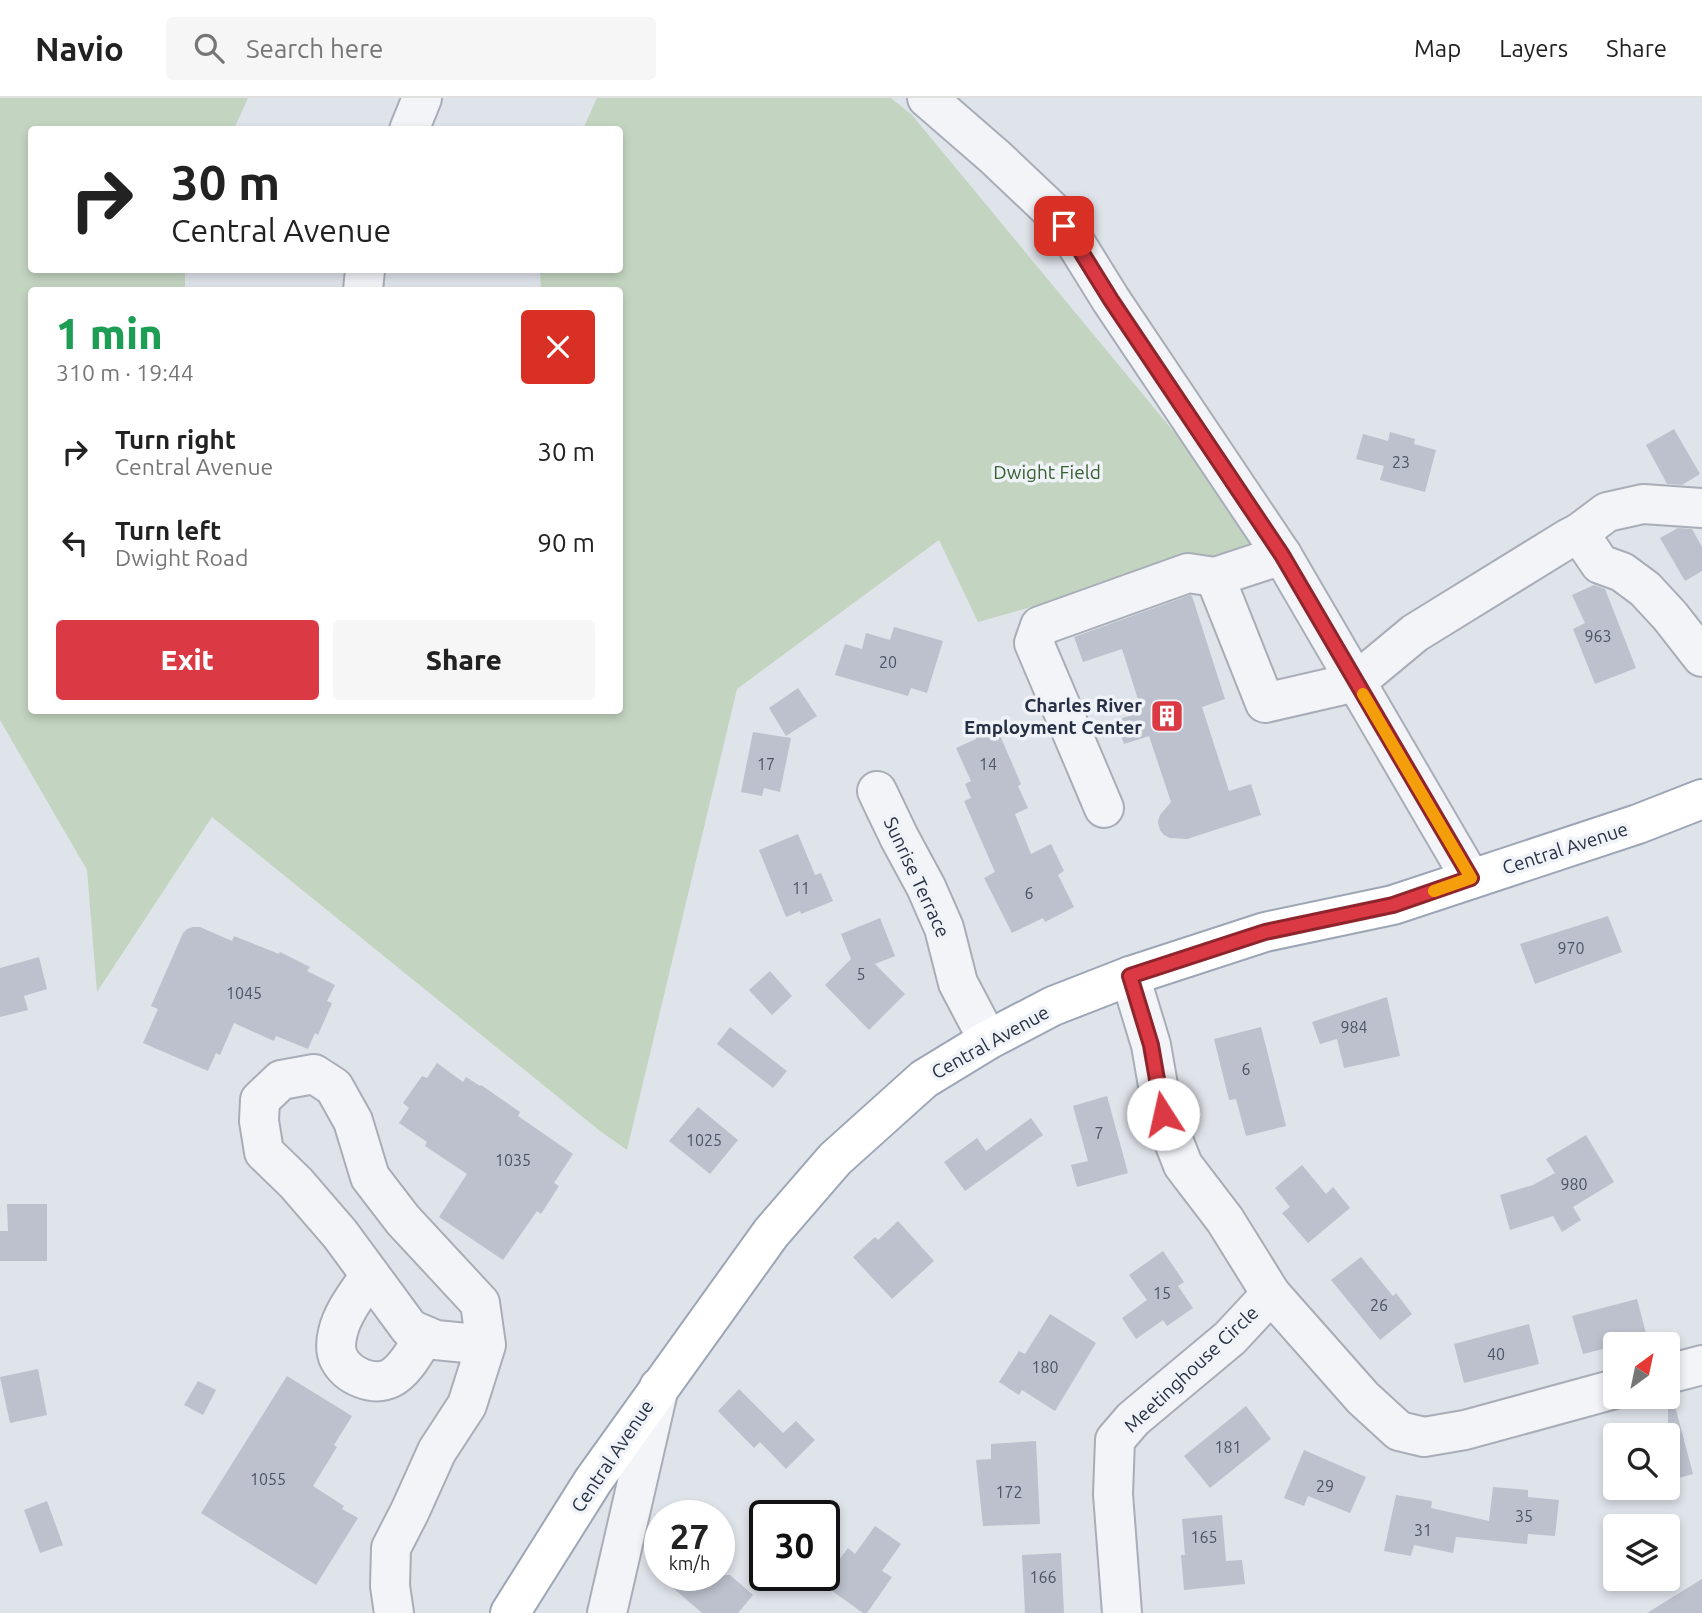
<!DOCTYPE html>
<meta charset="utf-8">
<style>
:root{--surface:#fff;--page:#f6f6f6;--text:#222;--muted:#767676;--line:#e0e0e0;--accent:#db3944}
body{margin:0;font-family:Ubuntu,sans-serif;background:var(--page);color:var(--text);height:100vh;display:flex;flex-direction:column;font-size:26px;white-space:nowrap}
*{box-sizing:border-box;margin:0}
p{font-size:23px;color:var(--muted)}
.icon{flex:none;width:38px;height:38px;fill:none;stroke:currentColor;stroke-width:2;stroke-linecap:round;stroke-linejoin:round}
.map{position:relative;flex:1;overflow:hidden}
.panel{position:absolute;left:28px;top:189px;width:595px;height:427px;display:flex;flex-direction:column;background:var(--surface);border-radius:7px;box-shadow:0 4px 10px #0003}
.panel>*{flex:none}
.banner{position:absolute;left:28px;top:28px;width:595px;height:147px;border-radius:7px;box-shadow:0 4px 10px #0003;background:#fff;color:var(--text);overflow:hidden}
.needle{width:46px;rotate:33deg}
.buttons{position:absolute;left:1603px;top:1234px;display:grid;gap:14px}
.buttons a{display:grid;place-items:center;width:77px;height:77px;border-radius:7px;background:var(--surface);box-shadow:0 4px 10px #0003;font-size:35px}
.speed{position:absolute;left:644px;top:1402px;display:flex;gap:14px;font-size:35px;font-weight:700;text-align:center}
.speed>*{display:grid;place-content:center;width:91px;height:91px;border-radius:50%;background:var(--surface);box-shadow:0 4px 10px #0003;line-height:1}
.speed small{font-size:18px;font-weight:400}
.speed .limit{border:4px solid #111;border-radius:10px;background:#fff;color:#111}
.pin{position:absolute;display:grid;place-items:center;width:60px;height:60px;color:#fff;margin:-30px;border-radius:14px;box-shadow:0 4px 10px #0006}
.me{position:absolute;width:77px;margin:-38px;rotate:350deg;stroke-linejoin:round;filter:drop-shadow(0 0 5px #0008)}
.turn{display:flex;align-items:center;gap:24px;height:147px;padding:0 28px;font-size:32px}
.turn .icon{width:91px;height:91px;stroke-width:2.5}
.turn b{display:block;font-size:49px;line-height:60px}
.round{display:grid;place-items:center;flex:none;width:74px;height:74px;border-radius:7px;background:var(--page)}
.overview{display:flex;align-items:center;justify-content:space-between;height:119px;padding:0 28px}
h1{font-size:42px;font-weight:800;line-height:52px;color:#1e9e55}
.cta{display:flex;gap:14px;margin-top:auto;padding:14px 28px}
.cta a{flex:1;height:80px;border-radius:7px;background:var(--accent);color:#fff;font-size:28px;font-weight:800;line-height:80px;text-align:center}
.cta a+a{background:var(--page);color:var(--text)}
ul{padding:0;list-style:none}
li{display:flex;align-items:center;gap:21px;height:91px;padding:0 28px}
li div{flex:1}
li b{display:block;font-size:26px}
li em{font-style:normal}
header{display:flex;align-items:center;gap:42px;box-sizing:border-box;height:98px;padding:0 35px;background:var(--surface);border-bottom:2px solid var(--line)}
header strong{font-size:33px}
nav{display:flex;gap:38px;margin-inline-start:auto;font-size:24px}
.search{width:490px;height:63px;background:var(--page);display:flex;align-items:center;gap:18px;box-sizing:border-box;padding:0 24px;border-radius:7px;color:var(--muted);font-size:26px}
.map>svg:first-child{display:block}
.green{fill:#c3d5c0}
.building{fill:#bcc1cd}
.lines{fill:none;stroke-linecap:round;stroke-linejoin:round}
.minor-casing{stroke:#a8adb8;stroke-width:42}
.major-casing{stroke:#9da6b7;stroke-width:42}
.minor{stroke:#f3f4f8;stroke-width:38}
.major{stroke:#fff;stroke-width:38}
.route-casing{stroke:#8e252c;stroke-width:18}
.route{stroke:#db3944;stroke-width:12}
.slow{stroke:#f59e0b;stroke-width:12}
.labels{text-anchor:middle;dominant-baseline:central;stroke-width:7;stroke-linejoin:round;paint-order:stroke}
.number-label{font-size:16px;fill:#4c5466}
.park-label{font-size:19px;fill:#386032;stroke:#eff2f7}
.poi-label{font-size:19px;font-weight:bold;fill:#262f43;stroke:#eff2f7;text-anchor:end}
.street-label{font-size:19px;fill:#262f43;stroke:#eff2f7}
</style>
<header>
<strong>Navio</strong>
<div class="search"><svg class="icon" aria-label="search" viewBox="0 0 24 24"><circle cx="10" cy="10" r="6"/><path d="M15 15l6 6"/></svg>Search here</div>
<nav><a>Map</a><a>Layers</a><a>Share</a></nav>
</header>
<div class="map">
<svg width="1702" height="1515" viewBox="0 0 1702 1515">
<rect width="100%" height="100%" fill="#dfe3ea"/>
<!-- green -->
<path class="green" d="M0,0h248l-14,31 -202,1v140h153v20h-153v420h588v-420h-79l-1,-20h80v-140l-37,-1 14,-31h294l21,17 305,369 43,58 -282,80 -39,-82 -202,149 -110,461 -27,-19 -388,-314 -115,175 -10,-122 -87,-150z"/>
<!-- building -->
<g class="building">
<path d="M1674,331l26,45 -18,11 -15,-1 -21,-39z"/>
<path d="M1390,334l25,7 -1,5 22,6 -11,42 -45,-12 4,-14 -28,-7 7,-25 25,7z"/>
<path d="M1678,430l14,1 10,18v24l-17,10 -25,-43z"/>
<path d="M1594,487l11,4 31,79 -41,16 -22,-55 12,-6 -13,-28z"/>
<path d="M1190,497l2,1 33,103 -23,8 27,84 22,-7 10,31 -74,24 -17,-1 -6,-3 -4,-5 -2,-8 2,-7 11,-13 -22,-66 -25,8 -8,-24 26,-8 -20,-63 -39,13 -9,-25z"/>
<path d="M894,529l49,14 -16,52 -16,-5 -3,8 -73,-21 10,-31 17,5 4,-16 24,7z"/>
<path d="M798,590l19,28 -31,20 -17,-28z"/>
<path d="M995,626l26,60 -3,2 10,22 -13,6 16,40 20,-10 13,27 -6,4 16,32 -29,15 -2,-4 -31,15 -28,-55 11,-6 -31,-71 7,-3 -6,-14 6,-3 -15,-33 20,-9 -2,-6z"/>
<path d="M753,634l38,6 -11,54 -16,-4 -2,8 -21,-4z"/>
<path d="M798,736l17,41 6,-2 12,28 -32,13 -1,-3 -14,6 -27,-67z"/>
<path d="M1608,818l14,36 -87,32 -15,-40z"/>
<path d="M880,820l15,38 -20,8 30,30 -36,36 -44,-45 26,-26 -10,-25z"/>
<path d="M193,829h7l32,14 2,-5 45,18 1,-2 30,15 -3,4 28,14 -8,16 5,2 -14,32 -3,-2 -7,16 -32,-13 -2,5 -40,-18 -14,32 -4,-2 -8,18 -65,-28 15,-34 -7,-3 32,-73 4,-4z"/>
<path d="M39,859l8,32 -23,7 4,14 -28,7v-49z"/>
<path d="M770,873l22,25 -20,19 -23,-25z"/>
<path d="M1387,899l13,59 -56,12 -7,-29 -17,5 -8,-22z"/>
<path d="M730,929l57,44 -14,17 -56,-44z"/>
<path d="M1261,929l25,99 -40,10 -10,-37 -7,1 -15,-61z"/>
<path d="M437,965l26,19 3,-5 14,9 1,-1 39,27 -2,4 55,38 -19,29 5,3 -18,28 -4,-3 -34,49 -64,-43 28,-43 -42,-28 2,-4 -28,-19 10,-15 -6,-5 19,-27 5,2z"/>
<path d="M1107,998l21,77 -51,14 -6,-22 17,-4 -15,-55z"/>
<path d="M698,1009l40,33 -28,34 -41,-33z"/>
<path d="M1031,1020l12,17 -78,56 -21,-29 33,-24 9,13z"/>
<path d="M1586,1037l28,47 -41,25 8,13 -19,12 -9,-16 -43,14 -10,-35 33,-10 22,-12 -9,-14z"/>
<path d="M1302,1067l24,29 7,-7 17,21 -42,35 -26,-30 8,-6 -15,-19z"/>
<path d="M7,1106h40v57h-47v-30h8z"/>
<path d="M898,1123l36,40 -42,38 -39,-42 22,-20 3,3z"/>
<path d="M1163,1153l21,31 -6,4 15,22 -26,18 -4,-6 -27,19 -14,-21 25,-18 -18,-25z"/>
<path d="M1361,1159l32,39 3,-3 16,21 -32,26 -49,-60z"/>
<path d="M1637,1201l10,38 -26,7h-6v2l-32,8 -11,-38z"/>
<path d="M1050,1216l46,29 -41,68 -33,-21 -3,5 -20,-13 20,-31 6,3z"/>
<path d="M1529,1226l10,40 -75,19 -10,-39z"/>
<path d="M38,1271l9,46 -37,8 -10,-46z"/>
<path d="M287,1278l65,40 -18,29 3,2 -24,39 31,20 -2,3 16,9 -42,67 -115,-72z"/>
<path d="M198,1283l18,9 -13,25 -19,-10z"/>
<path d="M739,1291l44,44 13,-12 19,19 -29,29 -26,-27 -6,6 -36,-37z"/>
<path d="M1246,1308l25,33 -61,49 -26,-32z"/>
<path d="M1675,1308l18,68 -25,7v-74z"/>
<path d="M1036,1343l4,83 -57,2 -7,-66 15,-1v-15z"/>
<path d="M1304,1352l62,27 -16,36 -42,-17 -4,10 -20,-8z"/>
<path d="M1493,1389l35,3v7l31,3 -4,36 -27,-2 -1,10 -71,-7 -3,16 -39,-8 -3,11 -27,-5 12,-56 36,6 -1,7 58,13z"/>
<path d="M47,1403l16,44 -23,8 -16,-43z"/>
<path d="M1222,1417l4,46 16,-1 3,24 -61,6 -3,-35h4l-3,-36z"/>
<path d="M875,1428l26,18 -19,27 10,6 -25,36h-4l-42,-30 27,-35 7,6z"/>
<path d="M1061,1455l3,60h-39l-3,-58z"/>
<path d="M685,1477h45l23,20 -15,18h-36l-29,-25z"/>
<path d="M1702,1481v34h-55z"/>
</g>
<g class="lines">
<defs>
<g id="minor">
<path d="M927,0l68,59 57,54 23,31 36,58 171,255 189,324"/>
<path d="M409,32l13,-32"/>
<path d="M363,192l2,-20"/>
<path d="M1579,435l28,-21 36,-8 59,4"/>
<path d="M1282,457l-67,22 50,126 91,-21 59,-49 154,-95 10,-5 21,31 22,8 23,17 25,27 32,41"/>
<path d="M877,693l22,46 27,50 18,41 14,55 30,57"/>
<path d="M1104,710l-70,-165 6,-17 148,-53 27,4"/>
<path d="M370,1177c-11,17 -27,36 -32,57 -2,8 -3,19 1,27 9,17 34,28 52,19 15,-8 25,-29 34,-42"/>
<path d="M1271,1196l92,104 36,33 25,6 41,-7 150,-41"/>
<path d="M1668,1276l34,-9"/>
<path d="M394,1515l-4,-27 1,-38 19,-37 27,-60 30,-46 19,-60 -6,-42 -77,-83 -33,-43 -17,-56 -19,-34 -20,-13 -33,6 -21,20 -1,21 5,31 32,31 44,51 70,95 26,11 50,5"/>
<path d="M607,1515l52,-226"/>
<path d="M1122,1515l-9,-119 2,-54 18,-21 97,-81 41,-44 -46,-74 -42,-55 -20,-51 -12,-69 -21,-69"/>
</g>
<path id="major" d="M510,1515l83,-132 178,-248 64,-74 89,-80 64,-39 65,-34 77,-30 135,-44 128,-27 245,-81 64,-25"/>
</defs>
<!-- minor casing -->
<use href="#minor" class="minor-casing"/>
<!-- major casing -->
<use href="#major" class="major-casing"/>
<!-- minor -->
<use href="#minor" class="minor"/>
<!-- major -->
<use href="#major" class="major"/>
</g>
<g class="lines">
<defs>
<path id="route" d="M1064,128l11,16 36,58 171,255 189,323 -78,27 -128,27 -135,44 21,69 12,69"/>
</defs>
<!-- route casing -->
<use href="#route" class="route-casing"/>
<!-- route -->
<use href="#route" class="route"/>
<!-- slow -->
<path class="slow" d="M1363,596l108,184 -37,13"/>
</g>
<!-- icons -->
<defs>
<symbol id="building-square" viewBox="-11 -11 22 22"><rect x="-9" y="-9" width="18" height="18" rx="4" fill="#db3944" stroke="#eff2f7"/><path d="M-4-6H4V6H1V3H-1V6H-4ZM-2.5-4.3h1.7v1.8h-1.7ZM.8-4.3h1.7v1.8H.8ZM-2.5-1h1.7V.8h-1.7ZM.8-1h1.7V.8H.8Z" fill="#fff"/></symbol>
</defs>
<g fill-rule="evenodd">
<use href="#building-square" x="1148" y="599" width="38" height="38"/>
</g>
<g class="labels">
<!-- number labels -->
<g class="number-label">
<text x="1401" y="364">23</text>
<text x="1598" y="538">963</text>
<text x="888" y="564">20</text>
<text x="766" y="666">17</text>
<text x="988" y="666">14</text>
<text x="801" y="790">11</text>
<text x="1029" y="795">6</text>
<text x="1571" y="850">970</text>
<text x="861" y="876">5</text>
<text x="244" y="895">1045</text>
<text x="1354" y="929">984</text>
<text x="1246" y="971">6</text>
<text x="1099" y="1035">7</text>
<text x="704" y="1042">1025</text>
<text x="513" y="1062">1035</text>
<text x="1574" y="1086">980</text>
<text x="1162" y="1195">15</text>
<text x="1379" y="1207">26</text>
<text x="1496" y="1256">40</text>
<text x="1045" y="1269">180</text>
<text x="1228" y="1349">181</text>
<text x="268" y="1381">1055</text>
<text x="1325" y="1388">29</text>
<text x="1009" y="1394">172</text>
<text x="1524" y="1418">35</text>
<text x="1423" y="1432">31</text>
<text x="1204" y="1439">165</text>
<text x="1043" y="1479">166</text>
</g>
<!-- park labels -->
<g class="park-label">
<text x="1047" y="374">Dwight Field</text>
</g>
<!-- poi labels -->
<g class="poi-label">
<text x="1142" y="607">Charles River<tspan x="1142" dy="22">Employment Center</tspan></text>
</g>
<!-- street labels -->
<g class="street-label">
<text transform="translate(1565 750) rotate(-18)">Central Avenue</text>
<text transform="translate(917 779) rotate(65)">Sunrise Terrace</text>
<text transform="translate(990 944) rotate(-29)">Central Avenue</text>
<text transform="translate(1191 1271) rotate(-43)">Meetinghouse Circle</text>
<text transform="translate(612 1358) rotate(-56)">Central Avenue</text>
</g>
</g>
</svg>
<div class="buttons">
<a><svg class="needle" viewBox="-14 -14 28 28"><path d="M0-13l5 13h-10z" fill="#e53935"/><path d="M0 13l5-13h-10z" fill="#767676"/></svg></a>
<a><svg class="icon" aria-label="search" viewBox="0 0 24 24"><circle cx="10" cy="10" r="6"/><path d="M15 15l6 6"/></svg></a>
<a><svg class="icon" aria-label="layers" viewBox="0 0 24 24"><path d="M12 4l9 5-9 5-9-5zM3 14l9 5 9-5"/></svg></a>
</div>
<div class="speed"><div>27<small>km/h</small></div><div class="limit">30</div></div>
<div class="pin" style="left:1064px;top:128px;background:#d93025"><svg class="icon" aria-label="arrive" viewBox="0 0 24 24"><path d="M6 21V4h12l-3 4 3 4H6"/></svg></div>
<svg class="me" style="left:1163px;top:1016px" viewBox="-20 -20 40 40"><circle r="19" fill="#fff"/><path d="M0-13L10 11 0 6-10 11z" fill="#db3944"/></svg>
<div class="banner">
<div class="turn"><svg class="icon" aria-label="right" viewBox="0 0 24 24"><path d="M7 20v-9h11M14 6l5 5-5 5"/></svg><div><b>30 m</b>Central Avenue</div></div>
</div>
<section class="panel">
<div class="overview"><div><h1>1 min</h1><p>310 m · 19:44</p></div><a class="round" style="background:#d93025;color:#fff"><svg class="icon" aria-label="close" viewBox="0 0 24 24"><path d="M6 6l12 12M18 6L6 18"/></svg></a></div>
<ul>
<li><svg class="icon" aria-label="right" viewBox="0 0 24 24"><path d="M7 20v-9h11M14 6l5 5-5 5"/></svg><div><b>Turn right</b><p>Central Avenue</p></div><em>30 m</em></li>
<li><svg class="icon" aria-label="left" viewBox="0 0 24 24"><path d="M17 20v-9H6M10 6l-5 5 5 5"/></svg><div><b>Turn left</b><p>Dwight Road</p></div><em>90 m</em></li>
</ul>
<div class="cta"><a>Exit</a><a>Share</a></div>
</section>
</div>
